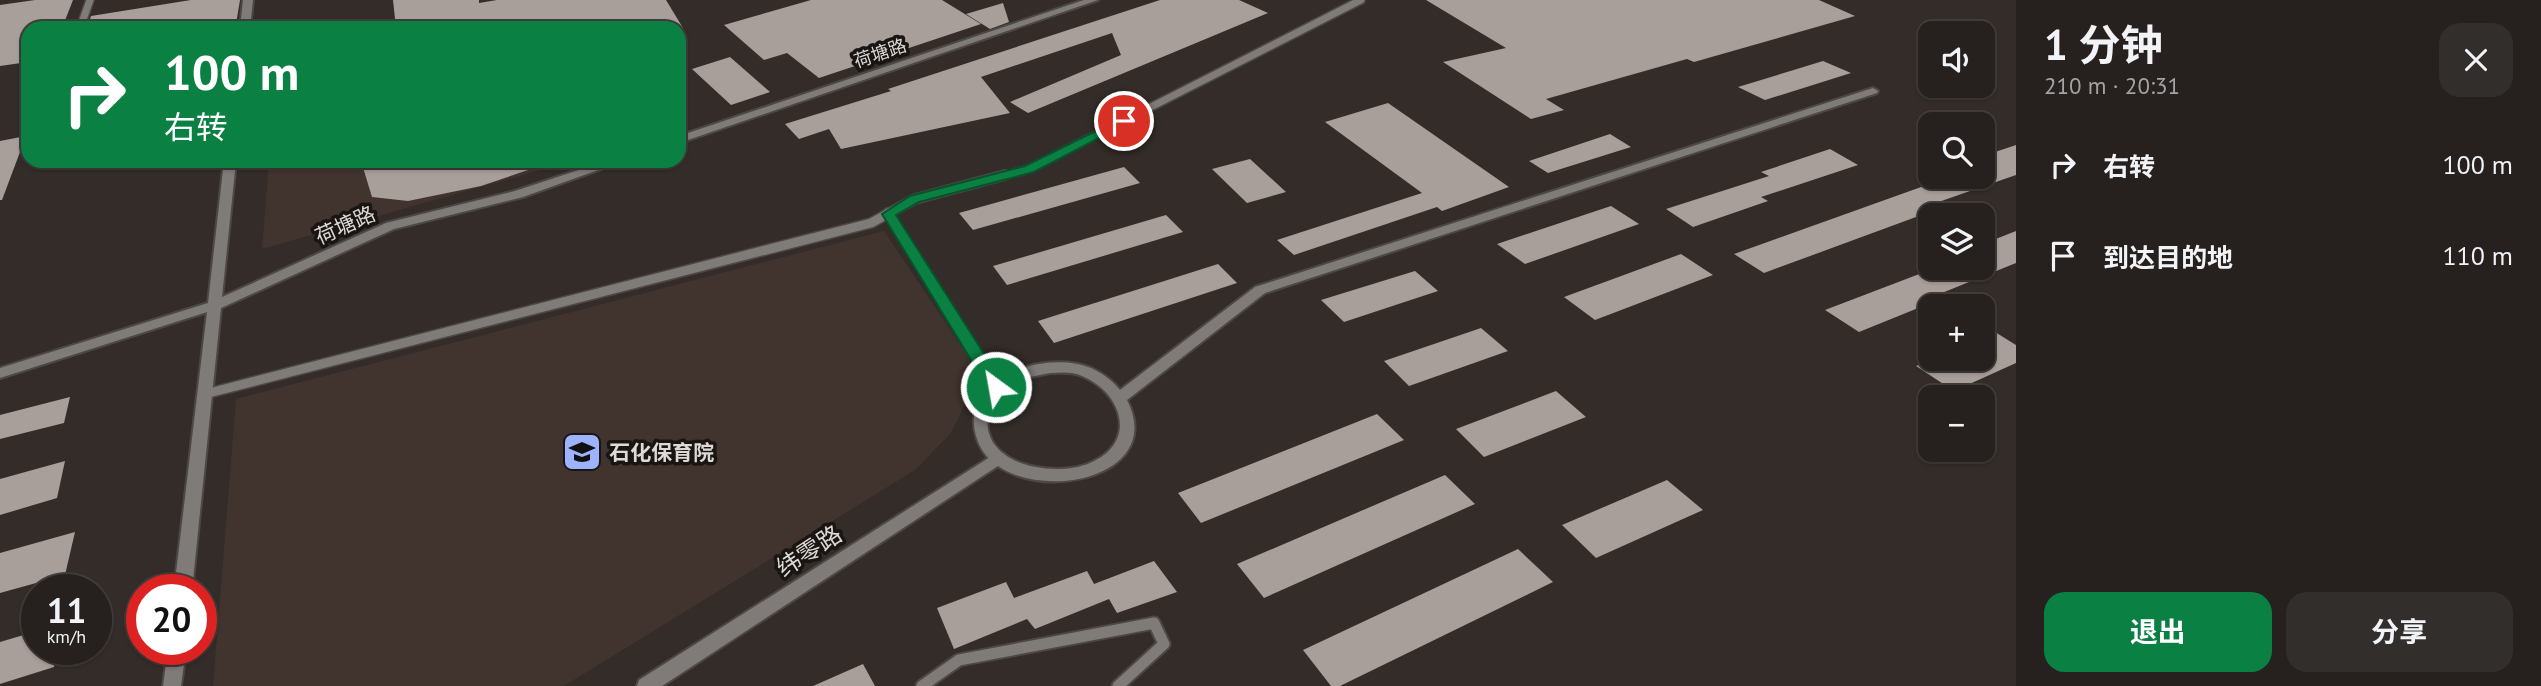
<!DOCTYPE html>
<html lang="zh">
<meta charset="utf-8">
<style>
:root{--surface:#26211e;--page:#322e2b;--text:#f1f3f6;--muted:#a4a3a4;--line:#423e3c;--accent:#0b8043}
body{margin:0;font-family:"PT Sans","Noto Sans SC",sans-serif;background:var(--page);color:var(--text);height:100vh;display:flex;flex-direction:column;font-size:26px;white-space:nowrap}
*{box-sizing:border-box;margin:0}
p{font-size:23px;color:var(--muted)}
.icon{flex:none;width:38px;height:38px;fill:none;stroke:currentColor;stroke-width:2;stroke-linecap:round;stroke-linejoin:round}
.map{position:relative;flex:1;overflow:hidden}
.details{display:flex;flex-direction:column;background:var(--surface);width:525px}
.details>*{flex:none}
.top-card{position:absolute;left:21px;top:21px;width:665px;height:147px;border-radius:21px;box-shadow:0 2px 5px #0004,0 0 0 2px var(--line);background:#0b8043;color:#fff;overflow:hidden}
.controls{position:absolute;left:1918px;top:21px;display:grid;gap:14px}
.controls a{display:grid;place-items:center;width:77px;height:77px;border-radius:14px;background:var(--surface);box-shadow:0 2px 5px #0004,0 0 0 2px var(--line);font-size:35px}
.speed{position:absolute;left:21px;top:574px;display:flex;gap:14px;font-size:35px;font-weight:700;text-align:center}
.speed>*{display:grid;place-content:center;width:91px;height:91px;border-radius:50%;background:var(--surface);box-shadow:0 2px 5px #0004,0 0 0 2px var(--line);line-height:1}
.speed small{font-size:18px;font-weight:400}
.speed .limit{border:10px solid #d22;background:#fff;color:#111}
.pin{position:absolute;display:grid;place-items:center;width:60px;height:60px;color:#fff;margin:-30px;border:4px solid #fff;border-radius:50%;box-shadow:0 2px 7px #0007}
.me{position:absolute;width:77px;margin:-38px;rotate:328deg;stroke-linejoin:round;filter:drop-shadow(0 0 5px #0008)}
.turn{display:flex;align-items:center;gap:24px;height:147px;padding:0 28px;font-size:32px}
.turn .icon{width:91px;height:91px;stroke-width:2.5}
.turn b{display:block;font-size:49px;line-height:60px}
.round{display:grid;place-items:center;flex:none;width:74px;height:74px;border-radius:21px;background:var(--page)}
.overview{display:flex;align-items:center;justify-content:space-between;height:119px;padding:0 28px}
h1{font-size:42px;font-weight:700;line-height:52px}
.button{display:flex;gap:14px;margin-top:auto;padding:14px 28px}
.button a{flex:1;height:80px;border-radius:21px;background:var(--accent);color:#fff;font-size:28px;font-weight:700;line-height:80px;text-align:center}
.button a+a{background:var(--page);color:var(--text)}
ul{padding:0;list-style:none}
li{display:flex;align-items:center;gap:21px;height:91px;padding:0 28px}
li div{flex:1}
li b{display:block;font-size:26px}
li em{font-style:normal}
main{display:flex;flex:1;min-height:0}
.map>svg:first-child{display:block}
.built{fill:#41342e}
.building{fill:#a89f9b}
.lines{fill:none;stroke-linecap:round;stroke-linejoin:round}
.service-far2-casing{stroke:#4e4844;stroke-width:10}
.service-far1-casing{stroke:#4e4844;stroke-width:12}
.service-casing{stroke:#4e4844;stroke-width:15}
.minor-casing{stroke:#4e4844;stroke-width:4}
.tertiary-casing{stroke:#4e4844;stroke-width:4}
.service-far2{stroke:#7f7b79;stroke-width:7}
.service-far1{stroke:#7f7b79;stroke-width:9}
.service{stroke:#7f7b79;stroke-width:11}
.minor{fill:#7f7b79;fill-rule:evenodd}
.tertiary{fill:#7f7b79;fill-rule:evenodd}
.route{fill:#0b8043;stroke:#07532c;stroke-width:2}
.labels{text-anchor:middle;dominant-baseline:central;stroke-width:7;stroke-linejoin:round;paint-order:stroke}
.far-street-label{font-size:18px;fill:#ded9d7;stroke:#181513}
.street-label{font-size:21px;fill:#ded9d7;stroke:#181513}
.poi-label{font-size:21px;font-weight:bold;fill:#ded9d7;stroke:#181513;text-anchor:start}
.near-street-label{font-size:24px;fill:#ded9d7;stroke:#181513}
</style>
<main>
<div class="map">
<svg width="2016" height="686" viewBox="0 0 2016 686">
<rect width="100%" height="100%" fill="#332c28"/>
<!-- built -->
<g class="built">
<path d="M269,161h303l-310,88z"/>
<path d="M884,231l96,143 -29,59 -36,37 -351,216h-351l23,-287z"/>
</g>
<!-- building -->
<g class="building">
<path d="M35,0h38l-11,28h-34v34l-28,4v-61z"/>
<path d="M191,0h49l-4,24 -23,4h-126l4,-12z"/>
<path d="M393,0h86v3l18,-3h169l17,28h-287z"/>
<path d="M811,0h131l39,24 -162,54 -32,-25 -23,7 -40,-35z"/>
<path d="M1160,0h79l29,13 -240,100 -18,-11 111,-47 -9,-22 -131,44 29,36 -169,36 -12,-20 -30,10 -14,-15 106,-33 -3,-2z"/>
<path d="M1426,0h393l36,16 -161,46 -7,-3 -141,40 18,11 -33,9 -88,-57 63,-14z"/>
<path d="M1003,3l6,19 -19,7 -24,-15z"/>
<path d="M730,57l40,35 -39,13 -39,-36z"/>
<path d="M1823,61l28,12 -86,27 -27,-13z"/>
<path d="M1388,103l121,84 -67,24 -5,-4 -143,48 -17,-15 145,-47 -97,-71z"/>
<path d="M1610,134l21,13 -83,26 -19,-12z"/>
<path d="M26,136l-24,64h-2v-59z"/>
<path d="M2016,145v30l-89,31 8,4 -171,63 -30,-19 215,-77h34v-21z"/>
<path d="M1830,149l28,16 -97,32 7,4 -75,26 -27,-18 103,-33 -8,-4z"/>
<path d="M1250,159l36,33 -39,11 -35,-34z"/>
<path d="M361,161h185v3l-65,22 -73,15 -36,-4z"/>
<path d="M1124,167l16,16 -167,47 -14,-17z"/>
<path d="M1611,206l28,18 -114,40 -28,-20z"/>
<path d="M1166,215l17,17 -176,53 -14,-19z"/>
<path d="M2016,231v32l-84,34 6,3 -79,32 -34,-22 110,-42h48v-24z"/>
<path d="M1681,254l32,21 -118,45 -31,-23z"/>
<path d="M1218,264l19,19 -183,60 -16,-22z"/>
<path d="M1415,271l23,20 -94,31 -23,-22z"/>
<path d="M1481,328l27,23 -99,35 -25,-25z"/>
<path d="M1995,332l21,13v18l-62,28 -38,-25 17,-7h50v-21z"/>
<path d="M1556,391l30,26 -102,40 -28,-28z"/>
<path d="M70,397l-6,26 -64,16v-24z"/>
<path d="M1377,414l27,26 -203,83 -23,-30z"/>
<path d="M65,461l-8,37 -57,17v-36z"/>
<path d="M1445,475l30,29 -211,94 -27,-34z"/>
<path d="M1667,480l36,30 -107,48 -34,-33z"/>
<path d="M75,532l-10,43 -65,18v-40z"/>
<path d="M1518,549l35,33 -213,104h-9l-28,-36z"/>
<path d="M1154,561l23,31 -60,21 -8,-14 -74,30 -8,-10 -73,30 -17,-41 69,-26 8,16 73,-27 7,13z"/>
<path d="M37,631v18h20l-3,18 -54,17v-42z"/>
<path d="M863,664l12,22h-62z"/>
</g>
<g class="lines">
<defs>
<g id="service-far2">
<path d="M80,28l10,-28"/>
<path d="M999,177l30,-8 332,-169"/>
</g>
<g id="service-far1">
<path d="M888,213l108,174"/>
<path d="M205,394l666,-171 44,-24 90,-24"/>
</g>
<path id="service" d="M922,686l37,-26 195,-37 10,21 -46,42"/>
<g id="minor">
<path d="M243,0h10l-3,28h-10z"/>
<path d="M1084,0h14l-419,143v-7z"/>
<path d="M1873,88l5,3 -1,2 -612,200 -138,107c45,88 -127,110 -150,39 -21,-61 68,-90 114,-71 11,5 21,12 29,22l135,-103zM1050,373c10,0 22,-2 32,3 41,17 56,67 8,87 -35,15 -110,3 -102,-48 2,-11 7,-20 17,-27 13,-9 29,-12 45,-15z"/>
<path d="M224,161h12l-14,136 164,-74 129,-32 91,-30h17l-100,36 -129,32 -173,79 -29,282h-18l33,-278 -207,66v-10l208,-65z"/>
<path d="M168,649h18l-5,37h-18z"/>
</g>
<path id="tertiary" d="M998,452l6,2 2,4 -2,4 -342,224h-25l2,-6z"/>
</defs>
<!-- service-far2 casing -->
<use href="#service-far2" class="service-far2-casing"/>
<!-- service-far1 casing -->
<use href="#service-far1" class="service-far1-casing"/>
<!-- service casing -->
<use href="#service" class="service-casing"/>
<!-- minor casing -->
<use href="#minor" class="minor-casing"/>
<!-- tertiary casing -->
<use href="#tertiary" class="tertiary-casing"/>
<!-- service-far2 -->
<use href="#service-far2" class="service-far2"/>
<!-- service-far1 -->
<use href="#service-far1" class="service-far1"/>
<!-- service -->
<use href="#service" class="service"/>
<!-- minor -->
<use href="#minor" class="minor"/>
<!-- tertiary -->
<use href="#tertiary" class="tertiary"/>
</g>
<!-- route -->
<path class="route" d="M1124,117l4,1v5l-94,49 -115,30 -23,13 109,172 -9,5 -6,-1 -108,-177 28,-18 115,-30z"/>
<!-- icons -->
<defs>
<symbol id="school-square" viewBox="-11 -11 22 22"><rect x="-9" y="-9" width="18" height="18" rx="4" fill="#9eb3fd" stroke="#181513"/><path d="M0-5L7-2L0 1L-7-2ZM-4 1L0 2.5L4 1V4Q0 6-4 4Z" fill="#111"/></symbol>
</defs>
<g fill-rule="evenodd">
<use href="#school-square" x="560" y="430" width="44" height="44"/>
</g>
<g class="labels">
<!-- far-street labels -->
<g class="far-street-label">
<text transform="translate(880 53) rotate(-19)">荷塘路</text>
</g>
<!-- street labels -->
<g class="street-label">
<text transform="translate(345 225) rotate(-24)">荷塘路</text>
</g>
<!-- poi labels -->
<g class="poi-label">
<text x="609" y="452">石化保育院</text>
</g>
<!-- near-street labels -->
<g class="near-street-label">
<text transform="translate(809 551) rotate(-33)">纬零路</text>
</g>
</g>
</svg>
<div class="controls">
<a><svg class="icon" aria-label="sound" viewBox="0 0 24 24"><path d="M4 9h4l5-4v14l-5-4H4zM17 9q2 3 0 6"/></svg></a>
<a><svg class="icon" aria-label="search" viewBox="0 0 24 24"><circle cx="10" cy="10" r="6"/><path d="M15 15l6 6"/></svg></a>
<a><svg class="icon" aria-label="layers" viewBox="0 0 24 24"><path d="M12 4l9 5-9 5-9-5zM3 14l9 5 9-5"/></svg></a>
<a>+</a>
<a>−</a>
</div>
<div class="speed"><div>11<small>km/h</small></div><div class="limit">20</div></div>
<div class="pin" style="left:1124px;top:121px;background:#d93025"><svg class="icon" aria-label="arrive" viewBox="0 0 24 24"><path d="M6 21V4h12l-3 4 3 4H6"/></svg></div>
<svg class="me" style="left:996px;top:387px" viewBox="-20 -20 40 40"><circle r="17" fill="#0b8043" stroke="#fff" stroke-width="3"/><path d="M0-11L8 9 0 5-8 9z" fill="#fff"/></svg>
<div class="top-card">
<div class="turn"><svg class="icon" aria-label="right" viewBox="0 0 24 24"><path d="M7 20v-9h11M14 6l5 5-5 5"/></svg><div><b>100 m</b>右转</div></div>
</div>
</div>
<section class="details">
<div class="overview"><div><h1>1 分钟</h1><p>210 m · 20:31</p></div><a class="round"><svg class="icon" aria-label="close" viewBox="0 0 24 24"><path d="M6 6l12 12M18 6L6 18"/></svg></a></div>
<ul>
<li><svg class="icon" aria-label="right" viewBox="0 0 24 24"><path d="M7 20v-9h11M14 6l5 5-5 5"/></svg><div><b>右转</b></div><em>100 m</em></li>
<li><svg class="icon" aria-label="arrive" viewBox="0 0 24 24"><path d="M6 21V4h12l-3 4 3 4H6"/></svg><div><b>到达目的地</b></div><em>110 m</em></li>
</ul>
<div class="button"><a>退出</a><a>分享</a></div>
</section>
</main>
